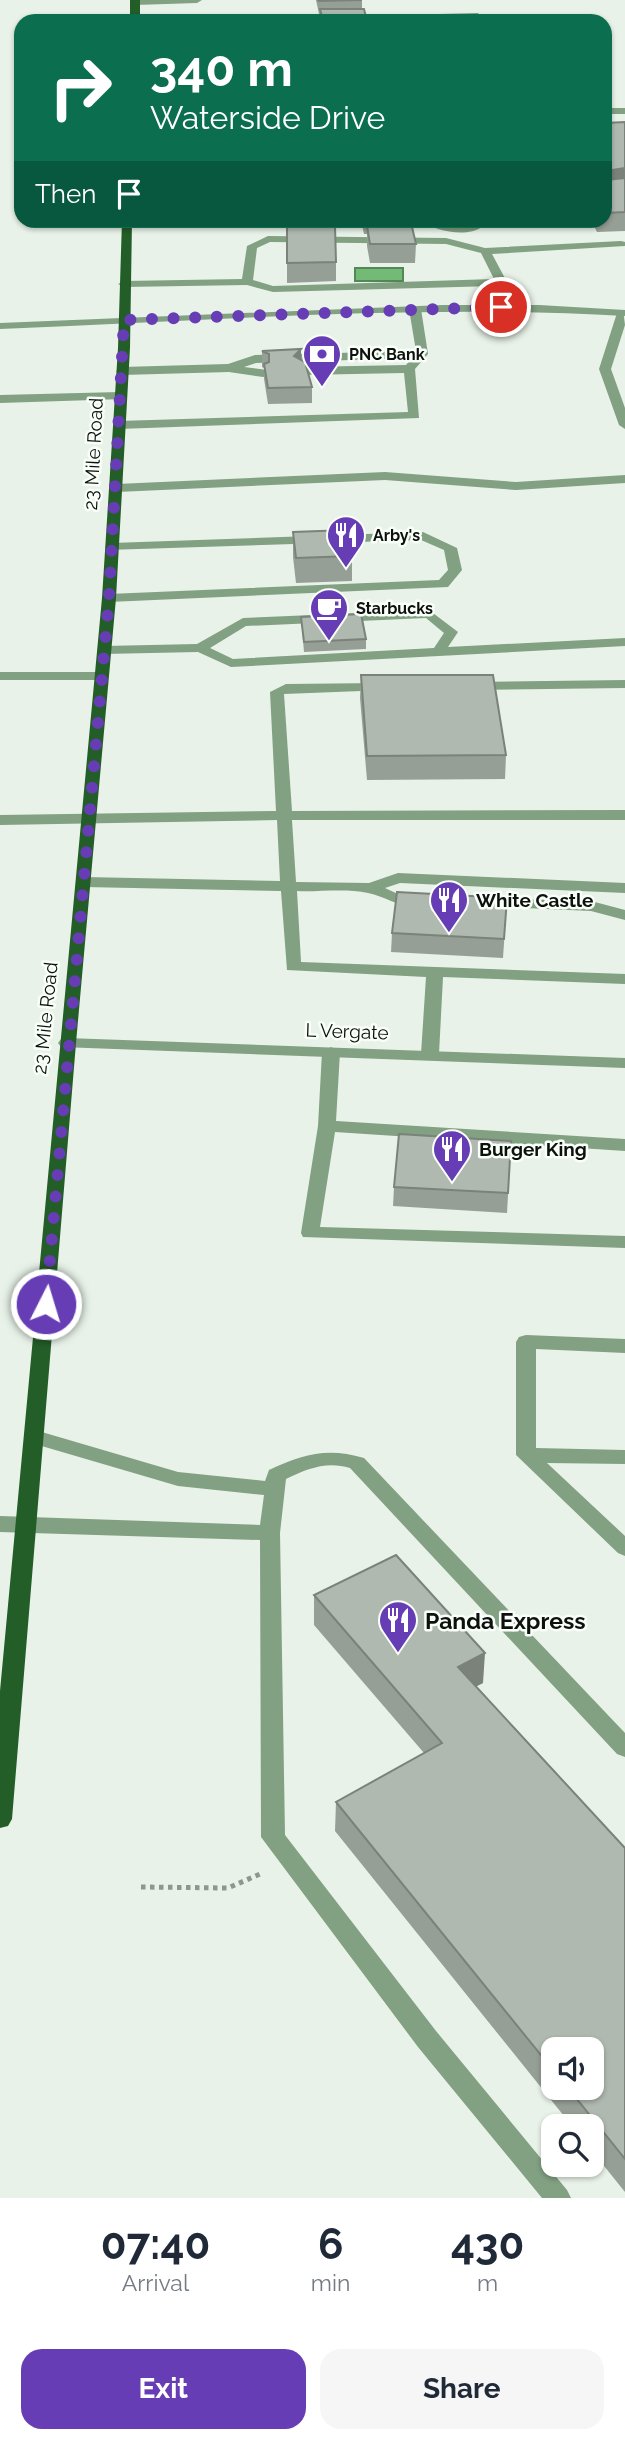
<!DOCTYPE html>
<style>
:root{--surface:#fff;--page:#f6f6f7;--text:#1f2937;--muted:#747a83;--accent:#673db5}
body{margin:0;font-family:Raleway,sans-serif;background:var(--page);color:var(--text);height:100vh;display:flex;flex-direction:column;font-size:26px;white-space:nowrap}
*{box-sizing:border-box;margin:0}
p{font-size:23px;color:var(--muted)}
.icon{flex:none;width:38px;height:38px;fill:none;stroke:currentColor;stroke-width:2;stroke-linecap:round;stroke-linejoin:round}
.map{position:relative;height:2198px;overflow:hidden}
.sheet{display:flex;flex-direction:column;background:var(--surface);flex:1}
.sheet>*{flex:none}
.banner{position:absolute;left:14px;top:14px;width:598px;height:214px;border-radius:21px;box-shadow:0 2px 5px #0004;background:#0b6e4f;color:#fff;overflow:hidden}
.controls{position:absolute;left:541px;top:2037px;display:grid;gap:14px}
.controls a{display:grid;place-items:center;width:63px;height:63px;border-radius:14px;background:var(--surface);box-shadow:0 2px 5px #0004;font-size:35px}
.pin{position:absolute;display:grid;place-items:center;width:60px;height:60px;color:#fff;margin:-30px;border:4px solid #fff;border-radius:50%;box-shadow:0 2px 7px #0007}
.me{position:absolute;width:77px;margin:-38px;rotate:5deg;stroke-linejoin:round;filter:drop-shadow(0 0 5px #0008)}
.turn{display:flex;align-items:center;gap:24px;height:147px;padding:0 21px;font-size:32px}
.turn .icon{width:91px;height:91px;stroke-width:2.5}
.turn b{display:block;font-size:49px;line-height:60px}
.then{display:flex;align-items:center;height:66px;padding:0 21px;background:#0003;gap:14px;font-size:26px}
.eta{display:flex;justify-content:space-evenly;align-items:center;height:119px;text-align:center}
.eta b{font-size:42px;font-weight:700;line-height:49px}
.cta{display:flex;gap:14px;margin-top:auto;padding:14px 21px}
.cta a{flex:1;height:80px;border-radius:21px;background:var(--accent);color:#fff;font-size:28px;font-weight:700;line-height:80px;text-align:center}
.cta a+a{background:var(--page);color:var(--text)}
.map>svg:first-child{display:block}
.water{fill:#72ba75;stroke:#548756;stroke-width:2}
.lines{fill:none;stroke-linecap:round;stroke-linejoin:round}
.path{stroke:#8f968f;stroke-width:5;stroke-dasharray:4.5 4.5;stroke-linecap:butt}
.service{fill:#82a082;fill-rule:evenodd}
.minor{fill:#82a082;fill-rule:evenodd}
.primary{fill:#235d28;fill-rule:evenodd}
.wall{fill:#969f96;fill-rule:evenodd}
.shaded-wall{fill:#7a827a}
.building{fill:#afb9af;stroke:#7a827a;stroke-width:2}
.route{stroke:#673db5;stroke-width:12;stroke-dasharray:0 21.6}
.labels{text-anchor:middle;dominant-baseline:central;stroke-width:5;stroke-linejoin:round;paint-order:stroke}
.far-poi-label{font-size:16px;font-weight:bold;fill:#0d100d;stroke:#f8fef8;text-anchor:start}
.street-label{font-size:19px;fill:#0d100d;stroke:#f8fef8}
.poi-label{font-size:19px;font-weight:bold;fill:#0d100d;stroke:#f8fef8;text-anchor:start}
.near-poi-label{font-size:23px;font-weight:bold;fill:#0d100d;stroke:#f8fef8;text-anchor:start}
</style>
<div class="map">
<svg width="625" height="2198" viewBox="0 0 625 2198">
<rect width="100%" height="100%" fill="#e8f2e8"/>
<!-- water -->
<rect class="water" x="355" y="268" width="48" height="13"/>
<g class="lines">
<!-- path -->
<path class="path" d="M141,1887l87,1 32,-14"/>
<!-- service -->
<g class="service">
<path d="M132,0h70l-5,3 -62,2 -5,-3z"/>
<path d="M478,13l7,8h-208l5,-3z"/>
<path d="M419,220c11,0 19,4 29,5 12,1 25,-4 34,2 -16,11 -47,4 -63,-7z"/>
<path d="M268,236l178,2 39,10 136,-7 4,1v4l-133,8 15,28v25l-6,3 -6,-3v-21l-222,6 -26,-7 -123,2 -6,-3 6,-3 118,-2 5,-33zM270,242l176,2 35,9 13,26 -221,7 -20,-6 4,-32z"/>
<path d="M415,306l6,3 7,45 -13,15 4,49 -300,11 -6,-4 6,-4 289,-9 -4,-39 -101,2 -6,-4 6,-4 103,-2 6,-7 -156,5 -12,4 23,3v6l-4,1 -34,-5 -107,3 -6,-4 6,-4 106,-3 27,-9 161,-4 -7,-42z"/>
<path d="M623,310l2,15 -14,44 14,39v21l-6,-4 -20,-56 18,-56z"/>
<path d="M120,392l4,1v6l-124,4v-8z"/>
<path d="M385,472l131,10 109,-7v8l-109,7 -131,-10 -268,12 -6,-4 6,-4z"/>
<path d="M423,532l34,16 5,22 -14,17 -339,15 -7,-4 7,-4 330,-14 9,-10 -4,-20 -23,-10 -314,10 -2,-3 7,-4z"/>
<path d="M429,610l29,22 -10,15 177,-9v8l-394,21 -33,-15 -94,2 -7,-4 7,-4 93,-2 46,-26zM426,618l18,15 -10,15 -201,11 -23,-11 36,-22z"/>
<path d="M0,672h101l7,4 -7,4h-101z"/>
<path d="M625,680v8l-152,2 -7,-4 7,-4z"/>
<path d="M382,683l7,4 -2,3 -103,4 8,117 333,-1v10h-333l4,62 73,1 29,-10 227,10v10l-225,-10 -15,5 15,7 26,3 2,3 -2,3c-25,7 -37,-7 -58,-11 -22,-5 -49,-1 -71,-2l4,71 324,12v10l-182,-7 -4,77 -3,4h-12l-3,-4 5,-77 -139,-7 -6,-79 -197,-4 -8,-5 8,-5 196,4 -3,-61 -277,5v-10l276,-4 -6,-119 16,-8z"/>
<path d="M483,898l108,3 34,9v10l-34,-9 -114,-5 -2,-3z"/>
<path d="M331,1047l9,5 -4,69 289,18v12l-290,-19 -15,95 305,9v12l-322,-11 -2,-4 17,-107 4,-74z"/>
<path d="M526,1335l99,4v14l-89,-4v99l89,2v14l-78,-1 78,73v20l-7,-3 -102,-98v-113l3,-5z"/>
<path d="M35,1430l143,42 87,9 4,-11c33,-16 59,-23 95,-12l261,275v24l-8,-3 -267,-286c-24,-7 -43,1 -64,11l-6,54 5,302 151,196 131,159 4,8h-29l-124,-151 -157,-210 -1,-297 -260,-8v-16l260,9 4,-30 -86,-9 -150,-44 -3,-5 3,-5z"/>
</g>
<!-- minor -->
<g class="minor">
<rect x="606" y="108" width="19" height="6"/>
<path d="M443,305h96l86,5v6c-208,-12 -417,5 -625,13v-6z"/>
<path d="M67,1038l558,20v10l-564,-21 -3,-4 3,-4z"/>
</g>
<!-- primary -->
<g class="primary">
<rect x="130" y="0" width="10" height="21"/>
<path d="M122,220h10l-2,128 -14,250 -40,445 -64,776 -4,7 -8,2v-137l102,-1093 16,-250z"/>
</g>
</g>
<!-- wall -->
<g class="wall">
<path d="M316,0h46v9l5,12h-47v-7h-1z"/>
<path d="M625,122v109l-28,1 -6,-12h15v-97z"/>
<path d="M361,220h48v7l7,17 -1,19h-45l-3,-17v-12h-3z"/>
<path d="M287,226l49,36v19l-49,2z"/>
<path d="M262,351l39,9 11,27v16l-44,1 -4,-25v-11l-2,-1z"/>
<path d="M293,532l59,24v25l-56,2 -3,-26z"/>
<path d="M301,617l65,22v10l-62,3z"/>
<path d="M361,675l145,80 -1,24 -138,1 -7,-82z"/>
<path d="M507,898l-4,60 -112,-6 1,-19z"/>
<path d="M511,1141l-4,72 -114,-7 1,-19z"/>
<path d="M314,1595l169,88 -7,3 149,162v344l-33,-41v-25h-20l-237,-295 1,-29 88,-49 -110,-128zM553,2049l39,39h-39z"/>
</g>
<!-- shaded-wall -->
<g class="shaded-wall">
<path d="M625,168v18l-19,4v-19z"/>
<path d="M301,349v15l-7,-8z"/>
<path d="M485,1653l-2,30 -27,14 2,-30z"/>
</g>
<!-- building -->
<g class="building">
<path d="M318,0h44l-43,1z"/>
<path d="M320,9h44l3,12h-44z"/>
<path d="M625,122v46l-19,3v-48z"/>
<path d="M606,174l1,6 18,-2v34l-19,1z"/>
<path d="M287,226h48l1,36 -49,1z"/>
<path d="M367,226l45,1 4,17h-46z"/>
<path d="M301,349l-7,7 11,6 7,25 -44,1 -4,-24 5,-2v-8l-7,-3z"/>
<path d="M347,530l5,26 -56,2 -3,-26z"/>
<path d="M361,614l5,25 -62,3 -3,-25z"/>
<path d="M361,675h132l13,80 -139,1z"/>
<path d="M397,892l110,6 -3,41 -112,-6z"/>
<path d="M399,1134l112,7 -3,52 -114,-6z"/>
<path d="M396,1555l89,98 -27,14 167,181v311l-57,-71h24v-39h-39v21l-217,-268 106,-59 -128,-148z"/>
</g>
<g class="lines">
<!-- route -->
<path class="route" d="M46,1304l63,-706 15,-278 377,-13"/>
</g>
<!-- icons -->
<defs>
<symbol id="bank-pin" viewBox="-11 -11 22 30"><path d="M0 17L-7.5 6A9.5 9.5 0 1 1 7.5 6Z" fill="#673db5" stroke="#f8fef8"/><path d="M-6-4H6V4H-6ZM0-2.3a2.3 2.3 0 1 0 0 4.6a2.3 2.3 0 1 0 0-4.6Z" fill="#fff"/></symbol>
<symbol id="restaurant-pin" viewBox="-11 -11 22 30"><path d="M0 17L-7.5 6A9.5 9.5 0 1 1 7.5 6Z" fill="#673db5" stroke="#f8fef8"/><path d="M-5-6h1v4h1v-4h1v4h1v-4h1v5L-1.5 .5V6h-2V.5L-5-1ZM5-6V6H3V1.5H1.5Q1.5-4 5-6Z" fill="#fff"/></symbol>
<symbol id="cafe-pin" viewBox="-11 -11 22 30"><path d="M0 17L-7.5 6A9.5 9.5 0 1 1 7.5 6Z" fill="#673db5" stroke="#f8fef8"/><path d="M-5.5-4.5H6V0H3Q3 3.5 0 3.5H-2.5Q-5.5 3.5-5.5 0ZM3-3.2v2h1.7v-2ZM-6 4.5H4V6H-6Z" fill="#fff"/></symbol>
</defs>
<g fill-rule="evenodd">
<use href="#bank-pin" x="300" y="332" width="44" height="60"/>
<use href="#restaurant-pin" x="324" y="513" width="44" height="60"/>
<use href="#cafe-pin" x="307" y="586" width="44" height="60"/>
<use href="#restaurant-pin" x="427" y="878" width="44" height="60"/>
<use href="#restaurant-pin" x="430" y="1127" width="44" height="60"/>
<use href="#restaurant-pin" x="376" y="1598" width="44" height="60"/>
</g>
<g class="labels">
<!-- far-poi labels -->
<g class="far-poi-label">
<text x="349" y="354">PNC Bank</text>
<text x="373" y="535">Arby's</text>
<text x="356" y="608">Starbucks</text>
</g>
<!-- street labels -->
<g class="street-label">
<text transform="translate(93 454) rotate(-87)">23 Mile Road</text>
<text transform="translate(45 1018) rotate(-84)">23 Mile Road</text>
<text transform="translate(347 1031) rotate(2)">L Vergate</text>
</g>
<!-- poi labels -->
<g class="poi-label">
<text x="476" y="900">White Castle</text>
<text x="479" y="1149">Burger King</text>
</g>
<!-- near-poi labels -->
<g class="near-poi-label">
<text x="425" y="1620">Panda Express</text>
</g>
</g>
</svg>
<div class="controls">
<a><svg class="icon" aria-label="sound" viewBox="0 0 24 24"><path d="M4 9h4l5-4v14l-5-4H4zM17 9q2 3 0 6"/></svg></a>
<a><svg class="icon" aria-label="search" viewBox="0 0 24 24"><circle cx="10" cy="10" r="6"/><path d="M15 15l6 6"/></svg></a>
</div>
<div class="pin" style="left:501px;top:307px;background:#d93025"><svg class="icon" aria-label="arrive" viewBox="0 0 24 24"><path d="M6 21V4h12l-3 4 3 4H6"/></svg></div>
<svg class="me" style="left:46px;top:1304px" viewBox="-20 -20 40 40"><circle r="17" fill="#673db5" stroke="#fff" stroke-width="3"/><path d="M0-11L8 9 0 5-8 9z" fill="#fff"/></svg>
<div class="banner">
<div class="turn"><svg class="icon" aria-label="right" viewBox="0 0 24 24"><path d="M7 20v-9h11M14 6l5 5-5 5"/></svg><div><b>340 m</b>Waterside Drive</div></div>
<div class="then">Then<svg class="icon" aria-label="arrive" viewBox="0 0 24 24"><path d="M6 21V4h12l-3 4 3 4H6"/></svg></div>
</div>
</div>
<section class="sheet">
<div class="eta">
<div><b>07:40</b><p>Arrival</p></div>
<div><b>6</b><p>min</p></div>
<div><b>430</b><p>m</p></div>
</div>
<div class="cta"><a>Exit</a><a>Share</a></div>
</section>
